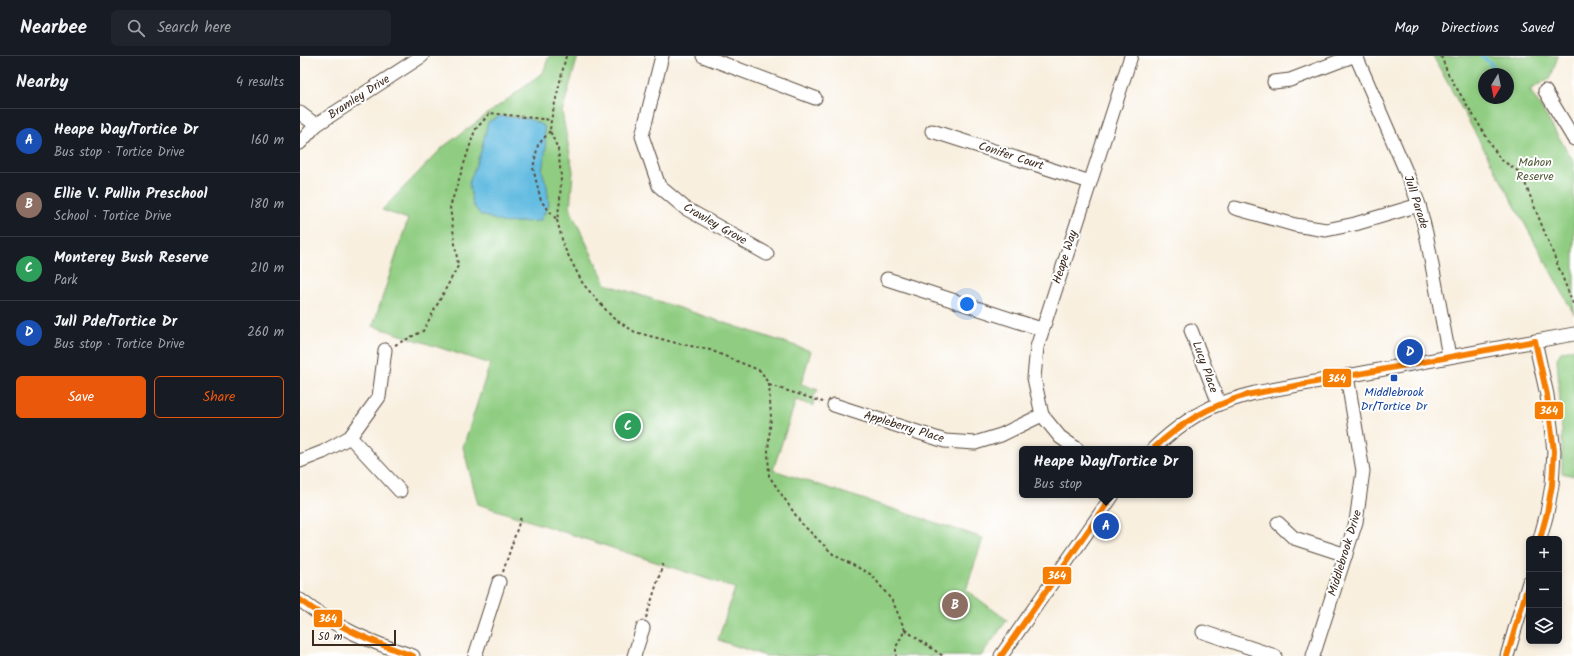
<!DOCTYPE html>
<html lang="en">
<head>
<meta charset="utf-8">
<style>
	:root { --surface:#171b24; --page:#20242c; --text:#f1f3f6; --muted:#9ea1a6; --line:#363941; --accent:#ea580c }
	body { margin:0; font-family:Kalam,sans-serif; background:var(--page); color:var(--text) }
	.controls { position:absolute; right:12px; bottom:12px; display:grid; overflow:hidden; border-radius:6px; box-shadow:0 2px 6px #0003 }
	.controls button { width:36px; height:36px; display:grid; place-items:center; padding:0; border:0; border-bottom:1px solid var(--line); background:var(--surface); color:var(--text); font:20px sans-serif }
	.compass { position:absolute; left:1178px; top:12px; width:36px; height:36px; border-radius:50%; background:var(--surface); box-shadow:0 2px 6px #0003; rotate:190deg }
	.scale { position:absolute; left:12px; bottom:10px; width:84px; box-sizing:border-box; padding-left:4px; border:2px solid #3b2a1e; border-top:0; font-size:11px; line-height:14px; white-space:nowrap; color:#3b2a1e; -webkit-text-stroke:3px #fff; paint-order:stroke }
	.you { position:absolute; left:667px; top:248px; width:14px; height:14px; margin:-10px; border:3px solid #fff; border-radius:50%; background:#1a73e8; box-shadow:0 0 0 6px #1a73e833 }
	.badge { display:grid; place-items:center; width:26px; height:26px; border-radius:50%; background:var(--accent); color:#fff; font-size:13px; font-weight:700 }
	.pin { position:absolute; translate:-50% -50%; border:2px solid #fff; box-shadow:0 1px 4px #0006 }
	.popup { position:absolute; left:719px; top:390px; width:174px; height:52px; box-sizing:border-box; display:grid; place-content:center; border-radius:6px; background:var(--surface); filter:drop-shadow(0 1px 3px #0005); font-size:13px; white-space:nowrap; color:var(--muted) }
	.popup b { font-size:15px; color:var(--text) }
	.popup::after { content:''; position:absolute; left:50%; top:100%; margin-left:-8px; border:8px solid transparent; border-top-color:var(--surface) }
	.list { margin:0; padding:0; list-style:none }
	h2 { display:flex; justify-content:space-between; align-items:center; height:52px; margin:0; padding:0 16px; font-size:17px }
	h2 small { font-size:13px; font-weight:400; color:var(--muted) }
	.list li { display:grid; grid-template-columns:26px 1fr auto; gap:12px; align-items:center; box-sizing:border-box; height:64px; padding:0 16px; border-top:1px solid var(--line) }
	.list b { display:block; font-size:15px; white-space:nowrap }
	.list p { margin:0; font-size:13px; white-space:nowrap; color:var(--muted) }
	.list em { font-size:13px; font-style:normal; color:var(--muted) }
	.actions { display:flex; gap:8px; padding:12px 16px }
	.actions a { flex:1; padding:9px 0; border:1px solid var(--accent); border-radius:6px; text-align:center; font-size:14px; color:var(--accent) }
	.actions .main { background:var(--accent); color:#fff }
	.icon { flex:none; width:22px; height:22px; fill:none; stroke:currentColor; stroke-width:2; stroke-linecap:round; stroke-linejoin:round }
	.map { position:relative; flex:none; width:1274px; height:600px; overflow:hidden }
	header { display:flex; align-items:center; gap:24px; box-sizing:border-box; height:56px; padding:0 20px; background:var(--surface); border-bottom:1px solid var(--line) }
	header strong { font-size:19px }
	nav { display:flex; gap:22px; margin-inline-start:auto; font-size:14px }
	.search { width:280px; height:36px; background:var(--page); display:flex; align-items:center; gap:10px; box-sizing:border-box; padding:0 14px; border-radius:6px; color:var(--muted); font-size:15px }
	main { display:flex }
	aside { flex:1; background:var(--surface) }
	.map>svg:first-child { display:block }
	.green { fill:#90cd82; stroke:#667c50; fill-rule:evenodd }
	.water { fill:#63bce1; stroke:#4f7380 }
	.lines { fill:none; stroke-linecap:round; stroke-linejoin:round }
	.stream { stroke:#63bce1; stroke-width:3.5 }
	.minor-casing { stroke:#57483b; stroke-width:15 }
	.path { stroke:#57483b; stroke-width:2; stroke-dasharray:3 3; stroke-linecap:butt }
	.minor { stroke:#fff; stroke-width:13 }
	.bus-1-casing { stroke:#fff; stroke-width:9 }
	.bus-1 { stroke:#f57e02; stroke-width:6 }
	.transit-dot { fill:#1a4fb4; stroke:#fff; stroke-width:1.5 }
	.labels { text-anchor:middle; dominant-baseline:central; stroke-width:4; stroke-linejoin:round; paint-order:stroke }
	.street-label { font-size:12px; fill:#3b2a1e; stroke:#fff }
	.park-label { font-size:12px; fill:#545b3c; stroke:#fff }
	.transit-label { font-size:12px; fill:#164399; stroke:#fff }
	.line-badge { stroke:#fff; stroke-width:1.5 }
	.badge-label { font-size:11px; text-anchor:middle; font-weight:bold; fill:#fff }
</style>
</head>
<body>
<header>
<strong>Nearbee</strong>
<div class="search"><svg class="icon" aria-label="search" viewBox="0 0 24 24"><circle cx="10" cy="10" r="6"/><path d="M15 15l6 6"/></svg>Search here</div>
<nav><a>Map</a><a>Directions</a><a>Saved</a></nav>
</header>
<main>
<aside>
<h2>Nearby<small>4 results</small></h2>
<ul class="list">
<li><span class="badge" style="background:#1a4fb4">A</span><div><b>Heape Way/Tortice Dr</b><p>Bus stop · Tortice Drive</p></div><em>160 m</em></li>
<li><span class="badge" style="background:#8d6e63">B</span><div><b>Ellie V. Pullin Preschool</b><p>School · Tortice Drive</p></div><em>180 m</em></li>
<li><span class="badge" style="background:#2e9e5b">C</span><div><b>Monterey Bush Reserve</b><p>Park</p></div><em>210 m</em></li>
<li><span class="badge" style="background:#1a4fb4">D</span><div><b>Jull Pde/Tortice Dr</b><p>Bus stop · Tortice Drive</p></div><em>260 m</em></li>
</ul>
<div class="actions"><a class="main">Save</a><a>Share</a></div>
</aside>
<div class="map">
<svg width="1274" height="600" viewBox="0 0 1274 600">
	<rect width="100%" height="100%" fill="#fff"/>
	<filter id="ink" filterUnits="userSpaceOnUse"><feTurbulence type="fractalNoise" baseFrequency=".025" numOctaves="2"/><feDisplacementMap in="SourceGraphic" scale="8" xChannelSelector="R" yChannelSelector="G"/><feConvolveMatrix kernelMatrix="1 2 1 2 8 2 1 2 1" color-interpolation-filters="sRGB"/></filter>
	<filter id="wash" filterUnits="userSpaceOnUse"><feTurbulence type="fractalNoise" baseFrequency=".012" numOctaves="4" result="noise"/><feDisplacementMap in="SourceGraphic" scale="16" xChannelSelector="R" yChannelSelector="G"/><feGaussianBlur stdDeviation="0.9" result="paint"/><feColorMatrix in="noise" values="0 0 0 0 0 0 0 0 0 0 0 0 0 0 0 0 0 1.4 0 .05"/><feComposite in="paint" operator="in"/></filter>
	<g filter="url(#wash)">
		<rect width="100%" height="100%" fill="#f8efdf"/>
		<g class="green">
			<path d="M249,0H278L262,56L273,115L270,153L306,228L511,295L501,328L518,334L514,340L513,350L496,344L473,414L683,482L666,534L707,564L681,600H466L418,584L435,532L178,448L163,391L190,308L73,270L108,163L82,154L143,91L243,17Z"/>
			<path d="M1133,0H1258L1251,21L1230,34L1274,106V258ZM1184,18H1208V42H1184Z"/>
			<path d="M1274,292V420L1262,417V374L1257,302L1261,296Z"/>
		</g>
		<path class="water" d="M200,60L229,63L244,70L246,92L242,115L247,130L249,149L240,165L205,167L181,159L173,149L169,127L181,95L188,66Z"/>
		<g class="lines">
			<path class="stream" d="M1182,0L1191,8L1195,18"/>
		</g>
	</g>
	<g filter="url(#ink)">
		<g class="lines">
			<defs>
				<g id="minor">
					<path d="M362,0L342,80L359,130L385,152L467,198"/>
					<path d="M403,0L515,42"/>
					<path d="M1056,0L1111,127L1119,149L1126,177L1149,300"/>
					<path d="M974,26L990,24L1053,0"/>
					<path d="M1245,35L1274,83"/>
					<path d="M0,57L16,69"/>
					<path d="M632,75L790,126"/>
					<path d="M0,87L16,69L122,0"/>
					<path d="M935,152L995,169L1026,174L1055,168L1119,149"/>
					<path d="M587,223L741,273"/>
					<path d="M891,274L919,348"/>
					<path d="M1235,285L1247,339L1254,395L1252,429L1247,457L1240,483"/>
					<path d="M534,349L645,385L675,387L701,379L742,359"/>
					<path d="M50,381L100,435"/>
					<path d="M777,393L760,381L742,359L734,322L737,291L831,0"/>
					<path d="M853,393C872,375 894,358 919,348C931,344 943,340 955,337L1274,278"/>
					<path d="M0,405L23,396L50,381L79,341L85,294"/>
					<path d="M978,467L994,482L1046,499"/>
					<path d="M0,544C36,572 70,586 113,600"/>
					<path d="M903,576L975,600"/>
					<path d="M175,600L199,526"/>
					<path d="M334,600L343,572"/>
					<path d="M701,600L813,439"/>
					<path d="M1013,600L1056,466L1063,415L1047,320"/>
					<path d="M1207,600L1229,526"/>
				</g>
			</defs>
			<use href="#minor" class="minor-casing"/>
			<g class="path">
				<path d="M266,0L251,64L250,75L258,93L261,120L260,145L257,164L264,191L283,228L313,262L335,276L376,287L410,294L461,315L469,329L471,361L468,395L469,420L501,467L534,499L572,519L593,546L605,574L596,591V600"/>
				<path d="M1141,0L1148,18L1200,103L1221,117L1274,250"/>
				<path d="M250,75L238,89L233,112L241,145L257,164"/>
				<path d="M95,289L123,275L158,210L150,151L175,74L190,57L251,64"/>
				<path d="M469,329L523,346"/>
				<path d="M203,516L221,461"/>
				<path d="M346,562L363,508"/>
				<path d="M605,574L643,600"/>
			</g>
			<use href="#minor" class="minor"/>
			<defs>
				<g id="bus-1">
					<path d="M1235,285L1247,339L1254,395L1252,429L1247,457L1240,483"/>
					<path d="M853,393C882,366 908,351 946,339L1235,285"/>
					<path d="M0,544C35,570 72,586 113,600"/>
					<path d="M701,600L813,439"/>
					<path d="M1207,600L1229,526"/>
				</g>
			</defs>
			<use href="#bus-1" class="bus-1-casing"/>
			<use href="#bus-1" class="bus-1"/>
		</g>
	</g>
	<rect class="transit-dot" x="1090" y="318" width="8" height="8" rx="2"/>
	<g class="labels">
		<g class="street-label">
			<text transform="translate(59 41) rotate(-33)">Bramley Drive</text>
			<text transform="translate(711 100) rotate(18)">Conifer Court</text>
			<text transform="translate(1116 146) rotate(72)">Jull Parade</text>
			<text transform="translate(415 168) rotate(30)">Crawley Grove</text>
			<text transform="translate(765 201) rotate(-72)">Heape Way</text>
			<text transform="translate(905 311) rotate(70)">Lucy Place</text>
			<text transform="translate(604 371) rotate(17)">Appleberry Place</text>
			<text transform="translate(1045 497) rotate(-73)">Middlebrook Drive</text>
		</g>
		<g class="park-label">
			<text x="1235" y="106">Mahon<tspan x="1235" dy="14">Reserve</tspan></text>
		</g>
		<g class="transit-label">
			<text x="1094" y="336">Middlebrook<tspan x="1094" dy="14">Dr/Tortice Dr</tspan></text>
		</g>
	</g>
	<g class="line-badge">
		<rect x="1022" y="312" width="30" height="20" rx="4" fill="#f57e02"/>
		<rect x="1234" y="345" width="30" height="19" rx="4" fill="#f57e02"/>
		<rect x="742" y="510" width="30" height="19" rx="4" fill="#f57e02"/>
		<rect x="13" y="553" width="30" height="19" rx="4" fill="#f57e02"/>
	</g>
	<g class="badge-label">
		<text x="1037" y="326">364</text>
		<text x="1249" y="358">364</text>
		<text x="757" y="523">364</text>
		<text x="28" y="566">364</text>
	</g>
</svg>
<div class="controls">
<button>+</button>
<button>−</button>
<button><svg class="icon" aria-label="layers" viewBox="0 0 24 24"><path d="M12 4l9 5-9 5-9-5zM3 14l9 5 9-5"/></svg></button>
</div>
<svg class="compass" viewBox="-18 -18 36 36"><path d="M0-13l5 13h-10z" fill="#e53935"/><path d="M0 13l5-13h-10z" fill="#9ea1a6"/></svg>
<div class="scale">50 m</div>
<div class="you"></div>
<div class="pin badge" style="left:806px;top:470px;background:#1a4fb4">A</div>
<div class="popup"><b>Heape Way/Tortice Dr</b>Bus stop</div>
<div class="pin badge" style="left:655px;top:549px;background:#8d6e63">B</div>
<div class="pin badge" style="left:328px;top:370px;background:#2e9e5b">C</div>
<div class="pin badge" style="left:1110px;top:296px;background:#1a4fb4">D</div>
</div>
</main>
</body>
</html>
